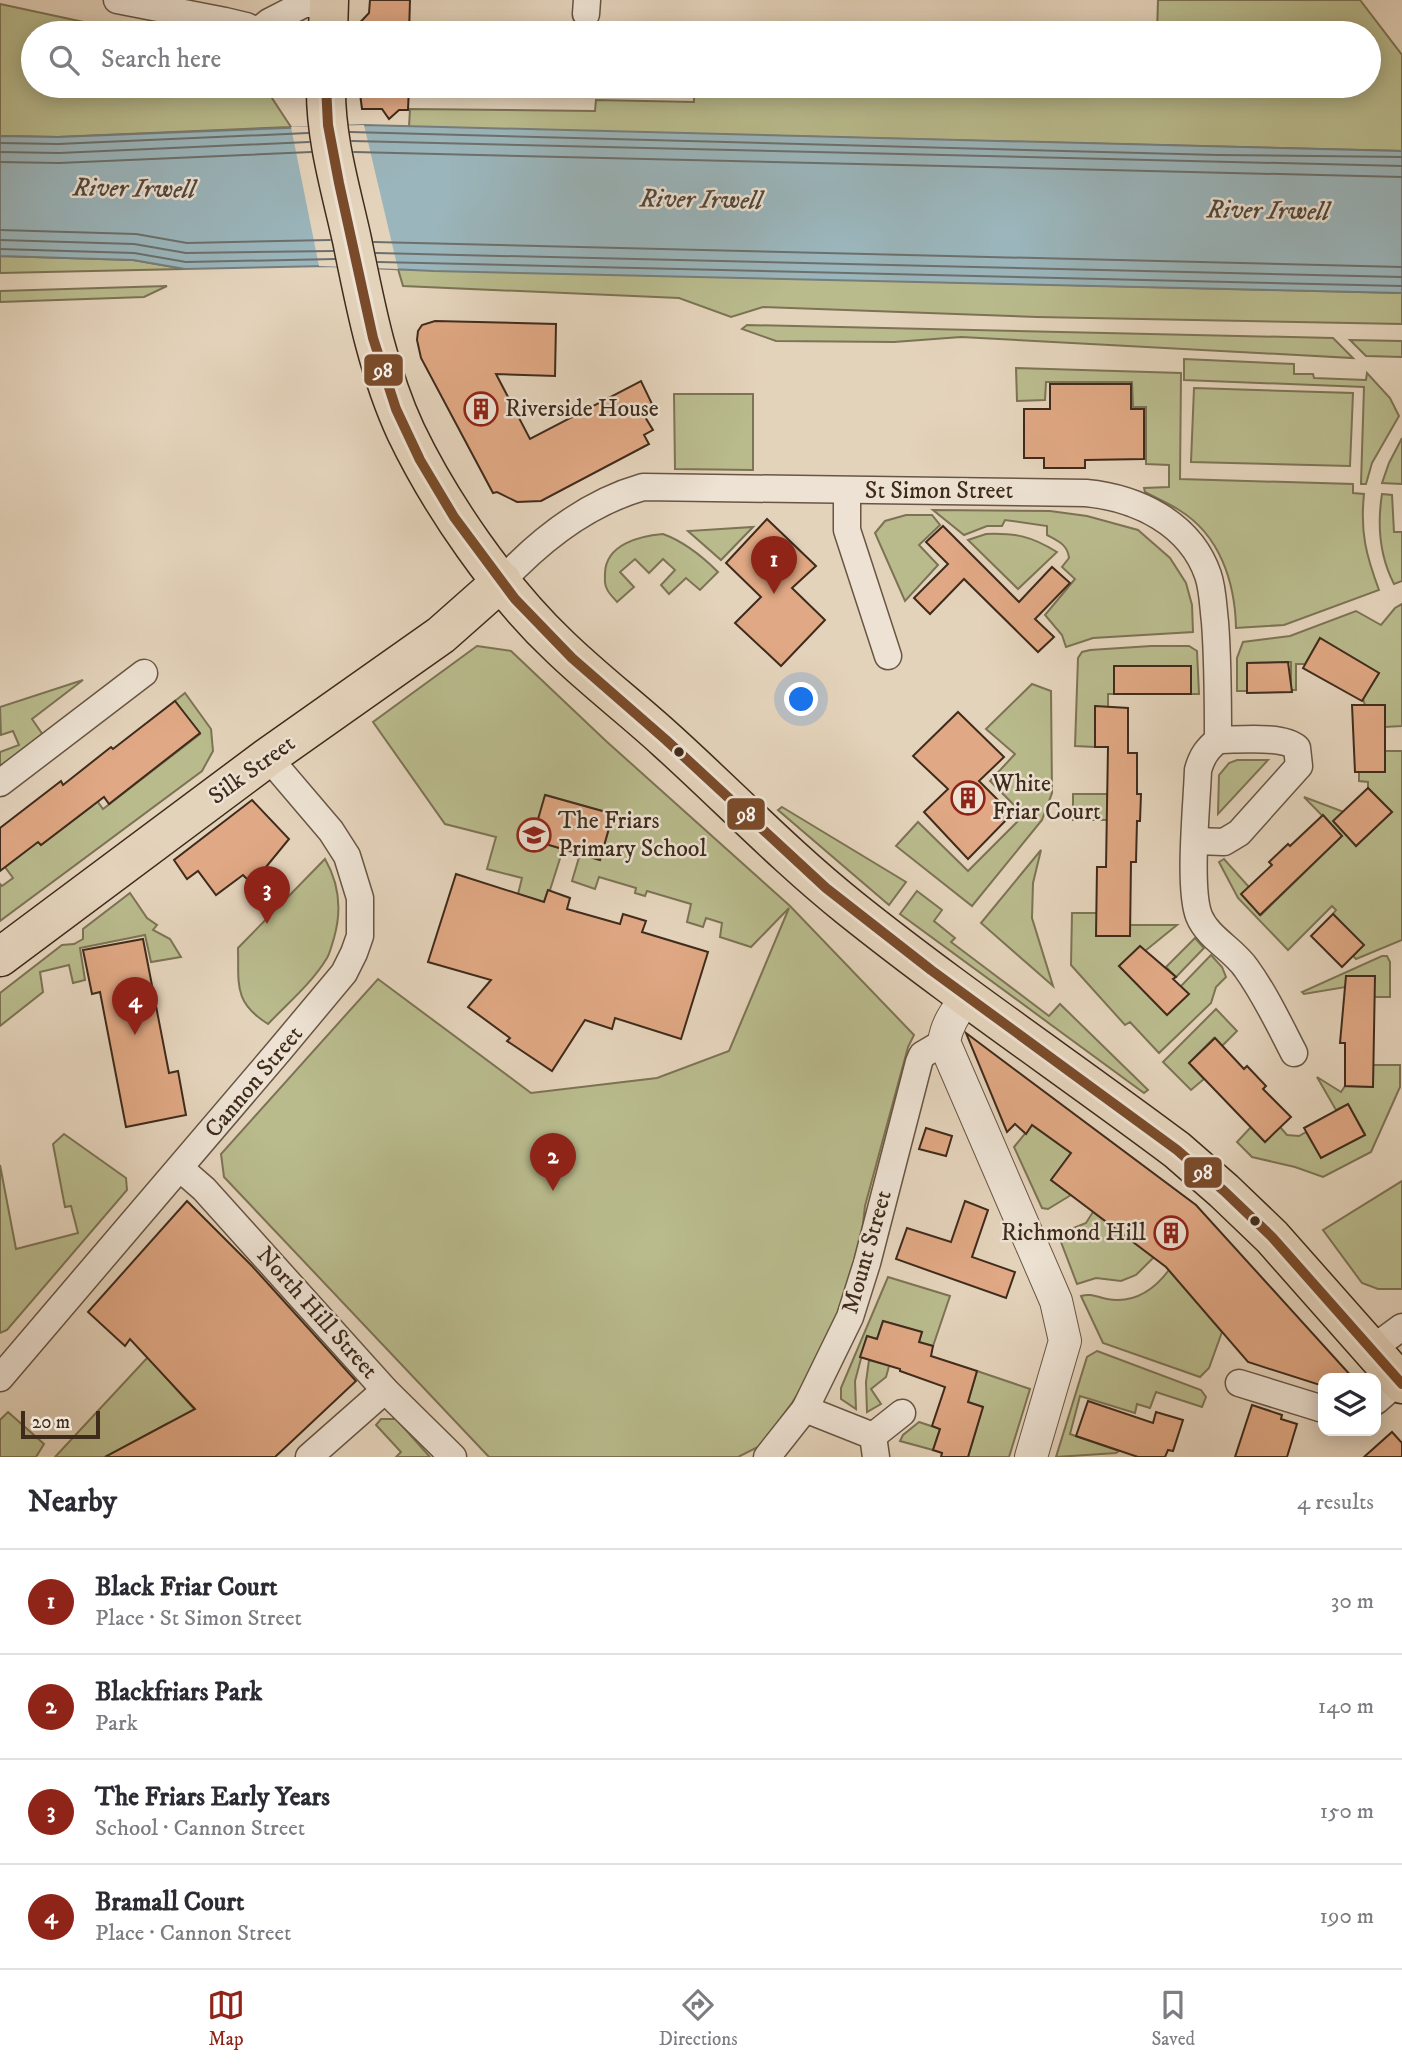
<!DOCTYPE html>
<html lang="en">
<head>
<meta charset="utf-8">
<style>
	:root { --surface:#fff; --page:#f2f2f3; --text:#2b2b33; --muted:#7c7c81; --line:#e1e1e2; --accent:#8f2418 }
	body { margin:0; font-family:"IM FELL DW Pica",serif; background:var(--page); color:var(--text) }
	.controls { position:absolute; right:21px; bottom:21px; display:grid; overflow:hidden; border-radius:14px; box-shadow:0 4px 18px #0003 }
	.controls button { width:63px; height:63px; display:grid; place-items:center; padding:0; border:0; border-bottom:2px solid var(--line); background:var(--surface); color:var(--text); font:35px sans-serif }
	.scale { position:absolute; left:21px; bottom:18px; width:79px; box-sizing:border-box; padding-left:7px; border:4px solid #3f2b1c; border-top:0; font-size:19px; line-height:24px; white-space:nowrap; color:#3f2b1c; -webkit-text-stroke:5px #ede2d3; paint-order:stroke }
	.you { position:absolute; left:802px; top:700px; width:24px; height:24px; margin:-18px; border:5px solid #fff; border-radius:50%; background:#1a73e8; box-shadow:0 0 0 10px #1a73e833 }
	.badge { display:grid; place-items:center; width:46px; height:46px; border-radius:50%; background:var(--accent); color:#fff; font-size:23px; font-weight:700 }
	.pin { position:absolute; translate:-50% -58px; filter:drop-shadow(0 2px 4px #0008) }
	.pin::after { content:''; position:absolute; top:37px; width:24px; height:21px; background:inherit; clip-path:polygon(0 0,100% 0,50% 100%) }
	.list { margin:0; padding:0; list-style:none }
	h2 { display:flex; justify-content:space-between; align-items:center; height:91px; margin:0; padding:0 28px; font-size:30px }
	h2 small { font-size:23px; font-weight:400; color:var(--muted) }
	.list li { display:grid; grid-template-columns:46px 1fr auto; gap:21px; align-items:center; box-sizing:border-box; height:105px; padding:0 28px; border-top:2px solid var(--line) }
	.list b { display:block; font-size:26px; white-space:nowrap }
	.list p { margin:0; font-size:23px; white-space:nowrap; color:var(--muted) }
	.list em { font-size:23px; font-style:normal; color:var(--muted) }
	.icon { flex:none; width:38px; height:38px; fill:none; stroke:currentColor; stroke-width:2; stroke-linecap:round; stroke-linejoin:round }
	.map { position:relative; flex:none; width:1402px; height:1457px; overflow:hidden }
	.search { position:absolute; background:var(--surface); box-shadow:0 4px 18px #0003; left:21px; right:21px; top:21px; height:77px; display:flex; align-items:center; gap:18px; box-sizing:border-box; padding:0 24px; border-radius:38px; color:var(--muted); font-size:26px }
	.sheet { height:511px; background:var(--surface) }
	nav { display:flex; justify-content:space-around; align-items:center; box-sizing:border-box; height:98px; border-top:2px solid var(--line); background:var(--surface); font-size:19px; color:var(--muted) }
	nav a { display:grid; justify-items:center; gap:4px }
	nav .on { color:var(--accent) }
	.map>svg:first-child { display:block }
	.green { fill:#b9bb8d; stroke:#7c7354; stroke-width:2 }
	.water { fill:#9ab5bb; stroke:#767e7b; stroke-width:2 }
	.pier { fill:#e4d3bb }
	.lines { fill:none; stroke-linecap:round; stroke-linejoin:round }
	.shore { stroke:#6c706c; stroke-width:2 }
	.building { fill:#e0a884; stroke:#3f2b1c; stroke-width:2 }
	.minor-casing { stroke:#685544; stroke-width:29 }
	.tertiary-casing { stroke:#685544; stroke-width:34 }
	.primary-casing { stroke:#3f2b1c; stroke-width:41 }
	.minor { stroke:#ede2d3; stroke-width:26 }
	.tertiary { stroke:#ede2d3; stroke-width:32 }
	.primary { stroke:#e4d3bb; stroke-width:38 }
	.bus-1-casing { stroke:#ede2d3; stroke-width:16 }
	.bus-1 { stroke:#7a4b2a; stroke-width:10 }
	.bus-dot { fill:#3f2b1c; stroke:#ede2d3; stroke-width:2.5 }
	.labels { text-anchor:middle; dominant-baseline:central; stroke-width:5; stroke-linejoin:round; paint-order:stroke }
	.poi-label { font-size:24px; fill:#3f2b1c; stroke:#ede2d3; text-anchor:start }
	.street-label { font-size:24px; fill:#3f2b1c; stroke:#ede2d3 }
	.water-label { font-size:26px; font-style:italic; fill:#51473c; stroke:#ede2d3 }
	.line-badge { stroke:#ede2d3; stroke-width:2.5 }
	.badge-label { font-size:19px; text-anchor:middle; font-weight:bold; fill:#fff }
</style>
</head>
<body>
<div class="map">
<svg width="1402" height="1457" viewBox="0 0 1402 1457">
	<rect width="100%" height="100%" fill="#e4d3bb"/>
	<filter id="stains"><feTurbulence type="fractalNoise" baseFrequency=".00286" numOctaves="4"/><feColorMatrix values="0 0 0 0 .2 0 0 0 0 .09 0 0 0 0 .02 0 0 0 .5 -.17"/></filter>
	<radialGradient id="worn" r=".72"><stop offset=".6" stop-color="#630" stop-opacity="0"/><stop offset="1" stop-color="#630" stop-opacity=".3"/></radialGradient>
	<g class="green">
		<path d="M1158,0H1360L1402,55V151L409,127L410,109L595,111L596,100L694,102V86H1369V33H1157Z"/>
		<path d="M0,4L135,33H33V86H264L291,127L58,137L0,136Z"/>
		<path d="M0,256L133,260L185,269L0,273Z"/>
		<path d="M398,269L1402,293V324L1037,317L763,307L731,317L679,298L403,286Z"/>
		<path d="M167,286L144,297L0,302V291Z"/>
		<path d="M747,325L1333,338L1353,358L961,337L894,342L776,341L742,329Z"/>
		<path d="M1350,340L1402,341V357L1366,356Z"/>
		<path d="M1184,359L1294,364V374H1313L1314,378L1366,380L1367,373L1390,398L1399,416L1372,463L1366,484H1361L1364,387L1184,380Z"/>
		<path d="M1016,368L1181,373L1180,479L1353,484V493L1364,494C1360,532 1366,555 1379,590L1284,625L1236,628C1235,582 1220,535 1179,510C1168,503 1156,498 1145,492L1144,488L1169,487V465L1146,464V407H1133L1132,382H1046L1045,400L1017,401Z"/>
		<path d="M1194,388L1353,393L1350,466L1191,462Z"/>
		<path d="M753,394V470L675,469L674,394Z"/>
		<path d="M1402,438V484L1382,483L1389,463Z"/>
		<path d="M1382,494L1392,495L1394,532H1402V581L1394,584C1379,555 1377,526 1382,494Z"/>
		<path d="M933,510L1050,511L1087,516L1138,530L1170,558L1186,583L1192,605L1193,632L1093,638L1066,647L1062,635L1045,615L1075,579L1062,567L1069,558C1068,545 1058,541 1047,535V526L1005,520L1002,526H987L964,535Z"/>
		<path d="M906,515H932L940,525L919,545L938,565L905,601L875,533L885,521Z"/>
		<path d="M753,527L721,560L688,531Z"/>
		<path d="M663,534C685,542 702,556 718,572L700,590L686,578L669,594L661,585L675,570L663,559L649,573L635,559L620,572L634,587L617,602C614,598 609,594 607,589C604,585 605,578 605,573C606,544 640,536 663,534Z"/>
		<path d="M986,534C1016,533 1031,536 1057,552L1018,589L968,540Z"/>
		<path d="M1402,604V726L1385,727V705H1365L1363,699L1379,673L1320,638L1305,664H1296V690H1291V662L1248,663L1247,691H1237V658L1243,642L1290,636L1356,611L1381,625L1395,608Z"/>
		<path d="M477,646L511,651L606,741L790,906L914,1035L908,1047L865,1206L861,1241L852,1280L812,1371L792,1403L760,1446L738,1457H489L224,1177L221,1154L378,979L531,1093L657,1078L729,1051L789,908L751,947L720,937L722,923L706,918L703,927L687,922L691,904L647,891L645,896L635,893L636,888L599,877L595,889L572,881L580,854L600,860L613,814L546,795L532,840L563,849L550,890H548L544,902L518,894L522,878L487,869L496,837L445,824L373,722Z"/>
		<path d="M1151,646H1189L1197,651L1199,694H1191V666H1114V694H1108V707H1095V747L1075,746L1078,658L1082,652L1090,650Z"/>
		<path d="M83,680L32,719L43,735L0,768V752L19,745L13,731L1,735L0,707Z"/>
		<path d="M1032,684L1051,691L1052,793L1042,820L972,906L896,846L918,822L968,871L1024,815L990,781L1015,754L986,729Z"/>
		<path d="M185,693L211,729L213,751L202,771L0,921V884L2,886L13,878L5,867L28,829L41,845L92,806L87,787L103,809L200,734L175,701Z"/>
		<path d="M1385,751H1402V940L1356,959L1353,956L1363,945L1333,914L1336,910L1332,906L1288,950L1238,898L1219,862L1224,859L1249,887L1261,915L1342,836L1304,797L1344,812L1356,846L1392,812L1368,788V782L1359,781V772H1384Z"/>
		<path d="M1237,760H1268L1218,814L1219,775L1229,763Z"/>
		<rect x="1073" y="794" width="34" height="26"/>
		<path d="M782,807L906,882L889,905L778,810Z"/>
		<path d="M1041,850L1033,883L1032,918L1053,986L981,923Z"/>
		<path d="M325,859C340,885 342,910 334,938C332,944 330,953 327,958C312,983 288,1003 268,1024C233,1002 239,984 238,948Z"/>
		<path d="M917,891L942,910L934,921L955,938L951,942L1049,1016L1060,1004L1148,1090L1144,1093L900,914Z"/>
		<path d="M130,893L147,918L157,925L153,930L170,939L181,957L151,962L145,935L80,948L85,980L73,983L69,965L40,972L43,992L0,1026V993L62,945L74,944L83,939V929Z"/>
		<path d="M1072,913H1097V936H1126V925H1177L1145,951L1140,946L1119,966L1167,1014L1181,986L1211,955L1222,967L1226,977L1216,987L1211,1003L1159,1053L1130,1022L1125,1025L1071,965Z"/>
		<path d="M1195,938L1204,948L1176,977L1166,967Z"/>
		<path d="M1382,956H1387L1390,962V997H1374V976H1346V987L1304,994L1302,992Z"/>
		<path d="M1216,1009L1237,1031L1222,1046L1214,1038L1189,1063L1204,1079L1191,1090L1163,1062Z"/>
		<path d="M1373,1065H1400V1087L1371,1152L1323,1177L1295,1167L1252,1157L1237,1142L1251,1127L1265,1142L1280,1127L1287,1135L1299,1136L1306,1132L1321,1158L1365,1134L1348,1104L1336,1110L1317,1077L1341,1092L1345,1086L1373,1087Z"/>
		<path d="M1032,1125L1071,1153L1051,1180L1071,1195L1048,1209L1042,1208L1014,1147Z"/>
		<path d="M64,1134L126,1178L127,1190L7,1330L0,1333V1165L16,1249L78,1233L71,1206L65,1207L53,1144Z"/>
		<path d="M1402,1181V1289H1378L1362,1283L1323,1230Z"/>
		<path d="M1093,1212L1154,1257L1136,1275L1121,1281L1096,1278L1077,1284L1061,1242L1066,1231L1086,1223Z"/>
		<path d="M1169,1270L1222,1332L1209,1368L1200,1377L1103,1343L1081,1296C1091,1293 1097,1297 1107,1299C1134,1304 1154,1290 1169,1270Z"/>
		<path d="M888,1277L950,1296L933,1346L919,1342L922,1332L883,1321L877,1339L867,1336L855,1381L856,1409L841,1399V1388Z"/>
		<path d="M1097,1351L1201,1390L1206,1397L1202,1407L1156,1392L1150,1408L1137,1404L1135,1413L1080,1396L1070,1434L1119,1451L1116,1453L1056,1457L1087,1357Z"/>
		<path d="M148,1357L234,1454H186L168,1423L106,1457H55Z"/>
		<path d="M882,1357L891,1359L886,1377L871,1389L881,1404L867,1412L866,1382L869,1360L880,1363Z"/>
		<path d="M977,1371L1030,1389L1009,1457H968L983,1407L968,1402Z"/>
		<path d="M8,1412L44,1444L36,1457H0V1420Z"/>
		<path d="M381,1419H396L430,1457H396L401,1452L376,1425Z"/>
		<path d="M919,1422L940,1429L933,1450L900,1441L903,1435Z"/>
	</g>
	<path class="water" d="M364,125L1402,151V293L433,271L328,266L185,269L133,260L0,256V136L58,137Z"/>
	<path class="pier" d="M364,125L398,269L319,266L291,127Z"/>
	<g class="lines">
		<g class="shore">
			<path d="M350,132L1218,155L1402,157"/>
			<path d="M352,141L1402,166"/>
			<path d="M0,143L58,144L308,133"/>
			<path d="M0,152L59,153L309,142"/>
			<path d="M354,152L1402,177"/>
			<path d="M0,162L59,163L311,152"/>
			<path d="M0,230L136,234L187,243L330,240"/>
			<path d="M0,240L134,244L186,253L333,251"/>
			<path d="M374,242L1402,267"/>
			<path d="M0,249L134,253L186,262L335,259"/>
			<path d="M376,253L1402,277"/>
			<path d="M378,262L1402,286"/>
		</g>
	</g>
	<g class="building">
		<path d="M370,0H410L409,33H350L369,13Z"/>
		<path d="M359,86H409L408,110H399L389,119L382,109H362Z"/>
		<path d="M435,321L556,324L555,376L496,374L530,439L641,381L653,406L642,412L653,430L644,435L649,444L541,501L517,502L497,492L493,493L421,358L417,340L418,331L422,325Z"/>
		<path d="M1050,384H1131V409H1144V459L1085,460V468H1044V458H1024V409H1050Z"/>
		<path d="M767,519L816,566L792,588L825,620L781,666L735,623L761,597L726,563Z"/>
		<path d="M943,526L1019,602L1052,567L1070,583L1035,619L1054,637L1038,652L964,579L930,614L914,598L948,564L926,542Z"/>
		<path d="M1320,638L1379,673L1362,701L1303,668Z"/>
		<path d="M1288,662L1292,692L1247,693V663Z"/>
		<rect x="1114" y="666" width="77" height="28"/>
		<path d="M175,701L200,733L109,804L104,797L41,845L38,842L0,871V828L61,781L63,785L111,747L113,749Z"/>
		<path d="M1352,705H1385V772H1355Z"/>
		<path d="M1095,706L1128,708V753H1137V794H1141L1140,821H1137L1136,862H1131L1130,936H1096L1097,867H1106L1108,747H1095Z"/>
		<path d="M958,712L1004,757L979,781L1012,814L968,859L924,812L948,789L913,756Z"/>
		<path d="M1368,788L1392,812L1356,846L1333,821Z"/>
		<path d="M545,795L613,814L600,860L532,840Z"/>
		<path d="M252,800L289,839L252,884L243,875L216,895L198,871L187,879L174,860Z"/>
		<path d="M1323,815L1342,836L1260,915L1241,894L1272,865L1269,862L1288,844L1290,846Z"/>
		<path d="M456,874L544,902L548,890L570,898L567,909L620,924L623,914L646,921L642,932L708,952L681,1039L615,1018L612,1029L585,1020L552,1071L507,1041L510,1038L468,1007L491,980L428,962Z"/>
		<path d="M1333,914L1364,945L1342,967L1311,936Z"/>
		<path d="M143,939L169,1073L178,1071L186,1115L126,1127L100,992L92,994L83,950Z"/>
		<path d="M1140,946L1176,977L1173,979L1189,994L1167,1015L1119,966Z"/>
		<path d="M1346,976H1375L1373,1087L1345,1086V1043H1340Z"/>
		<path d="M966,1033L1196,1205L1353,1378H1323V1386L1248,1362L1166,1267L1051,1180L1071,1153L1032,1125L1026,1134L1015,1124L1007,1132Z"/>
		<path d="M1215,1038L1244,1069L1247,1066L1266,1086L1263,1089L1291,1117L1265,1142L1189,1063Z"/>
		<path d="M1348,1104L1365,1135L1321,1158L1304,1128Z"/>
		<path d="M926,1128L952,1136L946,1156L919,1149Z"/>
		<path d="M187,1201L252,1266L356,1381L275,1457H105L195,1409L130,1339L125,1346L88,1312Z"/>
		<path d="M965,1201L988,1210L972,1257L1015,1272L1006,1298L896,1259L907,1228L951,1242Z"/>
		<path d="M883,1321L922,1332L919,1342L933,1346L931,1356L977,1371L968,1402L983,1407L968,1457H941L942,1453L933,1450L940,1429L932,1426L945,1387L900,1371V1369L860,1357L867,1336L877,1339Z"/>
		<path d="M1088,1401L1153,1423L1156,1412L1183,1420L1173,1451L1168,1450L1165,1457H1138L1076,1436Z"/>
		<path d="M1252,1405L1282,1415L1281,1419L1297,1424L1287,1457H1235Z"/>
		<path d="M1392,1432L1402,1443V1457H1364Z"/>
	</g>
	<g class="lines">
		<defs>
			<g id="minor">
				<path d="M117,0L225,21L246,26L262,33"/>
				<path d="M586,14L587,0"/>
				<path d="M258,31L269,22L304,4H329"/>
				<path d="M847,491V530L888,656"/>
				<path d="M502,581C541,539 587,503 643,487L1086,493C1137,498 1190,523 1208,575C1213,590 1213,606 1215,622C1218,661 1218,701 1218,740C1207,749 1202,756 1198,770C1197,803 1188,888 1199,916C1208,938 1233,949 1246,968C1265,994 1279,1024 1294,1053"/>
				<path d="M0,783L144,673"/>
				<path d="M1196,841L1224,842L1239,833L1299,766L1297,748C1283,735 1238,740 1218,740"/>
				<path d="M181,1169L204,1189L385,1390L453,1457"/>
				<path d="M1372,1349L1402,1327"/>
				<path d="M0,1378L278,1052L344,973L354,953L360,936V898L347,856L331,831L268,757"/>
				<path d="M1239,1383L1323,1409"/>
				<path d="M1376,1401L1399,1381"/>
				<path d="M805,1409L873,1436L876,1457"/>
				<path d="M873,1436L902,1413"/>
				<path d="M309,1457L385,1390"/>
				<path d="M767,1457L805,1409L850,1317L867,1263L919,1062L922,1055L944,1042"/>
			</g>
			<path id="tertiary" d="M967,997C956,1012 947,1023 944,1042L1056,1301L1065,1341L1031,1457"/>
			<g id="primary">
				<path d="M328,33L329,0"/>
				<path d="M326,86C325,138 341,190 352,240C365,304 378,372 406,432C441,505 500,590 559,646C593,679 631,708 666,740C728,796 785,856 850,908C956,993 1069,1069 1177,1150L1224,1191L1272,1237L1402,1384"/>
				<path d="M0,957L268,757L441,635L502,581"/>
			</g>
		</defs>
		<use href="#minor" class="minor-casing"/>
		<use href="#tertiary" class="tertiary-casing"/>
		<use href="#primary" class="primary-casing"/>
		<use href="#minor" class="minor"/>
		<use href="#tertiary" class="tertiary"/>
		<use href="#primary" class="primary"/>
		<defs>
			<path id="bus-1" d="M326,86L328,125L339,183L373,338L396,409L420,460L454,517L515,599L572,658L666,740L826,888L931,970L1177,1150L1224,1191L1272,1237L1402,1384"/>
		</defs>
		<use href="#bus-1" class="bus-1-casing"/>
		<use href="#bus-1" class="bus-1"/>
	</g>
	<defs>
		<symbol id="building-ring" viewBox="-11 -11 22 22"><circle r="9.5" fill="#ede2d3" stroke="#8f2418" stroke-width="1.5"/><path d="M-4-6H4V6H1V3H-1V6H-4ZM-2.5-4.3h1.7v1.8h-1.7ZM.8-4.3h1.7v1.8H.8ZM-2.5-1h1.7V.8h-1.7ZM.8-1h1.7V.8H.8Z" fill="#8f2418"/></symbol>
		<symbol id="school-ring" viewBox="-11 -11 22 22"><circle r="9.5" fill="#ede2d3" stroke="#8f2418" stroke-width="1.5"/><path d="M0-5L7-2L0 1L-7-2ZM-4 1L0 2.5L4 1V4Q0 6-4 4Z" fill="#8f2418"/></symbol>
	</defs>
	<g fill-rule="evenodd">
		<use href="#building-ring" x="462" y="390" width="38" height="38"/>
		<use href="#building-ring" x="949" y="779" width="38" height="38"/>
		<use href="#school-ring" x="515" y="816" width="38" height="38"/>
		<use href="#building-ring" x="1152" y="1214" width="38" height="38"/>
	</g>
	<g class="bus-dot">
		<circle cx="679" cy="752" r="6"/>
		<circle cx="1255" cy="1221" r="6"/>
	</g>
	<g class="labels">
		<g class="poi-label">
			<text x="505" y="409">Riverside House</text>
			<text x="992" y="784">White<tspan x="992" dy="28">Friar Court</tspan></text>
			<text x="558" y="821">The Friars<tspan x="558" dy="28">Primary School</tspan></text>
			<text x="1146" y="1233" text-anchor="end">Richmond Hill</text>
		</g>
		<g class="street-label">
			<text x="939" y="491">St Simon Street</text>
			<text transform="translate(252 770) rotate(-36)">Silk Street</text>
			<text transform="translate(254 1082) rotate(-50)">Cannon Street</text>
			<text transform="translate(867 1252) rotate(-74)">Mount Street</text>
			<text transform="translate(317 1313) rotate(48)">North Hill Street</text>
		</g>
		<g class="water-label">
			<text transform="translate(134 189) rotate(1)">River Irwell</text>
			<text transform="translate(701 200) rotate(1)">River Irwell</text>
			<text transform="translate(1268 211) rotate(1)">River Irwell</text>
		</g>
	</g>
	<g class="line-badge">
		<rect x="363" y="353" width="41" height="34" rx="7" fill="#7a4b2a"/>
		<rect x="726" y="797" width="40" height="34" rx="7" fill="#7a4b2a"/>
		<rect x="1183" y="1156" width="40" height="33" rx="7" fill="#7a4b2a"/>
	</g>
	<g class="badge-label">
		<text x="383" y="377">98</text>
		<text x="746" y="821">98</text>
		<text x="1203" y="1179">98</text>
	</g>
	<rect width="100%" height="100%" filter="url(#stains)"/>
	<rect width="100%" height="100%" fill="url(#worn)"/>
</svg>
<div class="controls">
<button><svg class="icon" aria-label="layers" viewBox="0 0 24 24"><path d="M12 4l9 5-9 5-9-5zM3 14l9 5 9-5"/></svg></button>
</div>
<div class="scale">20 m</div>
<div class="you"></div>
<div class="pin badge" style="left:774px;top:594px">1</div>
<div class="pin badge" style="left:553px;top:1191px">2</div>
<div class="pin badge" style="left:267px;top:924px">3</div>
<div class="pin badge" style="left:135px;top:1035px">4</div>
<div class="search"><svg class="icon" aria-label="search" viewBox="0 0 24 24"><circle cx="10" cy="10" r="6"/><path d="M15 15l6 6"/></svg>Search here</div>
</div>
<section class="sheet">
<h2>Nearby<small>4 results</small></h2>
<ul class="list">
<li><span class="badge">1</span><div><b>Black Friar Court</b><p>Place · St Simon Street</p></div><em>30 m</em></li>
<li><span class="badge">2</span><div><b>Blackfriars Park</b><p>Park</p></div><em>140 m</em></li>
<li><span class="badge">3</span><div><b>The Friars Early Years</b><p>School · Cannon Street</p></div><em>150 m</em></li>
<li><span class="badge">4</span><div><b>Bramall Court</b><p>Place · Cannon Street</p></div><em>190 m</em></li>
</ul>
</section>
<nav>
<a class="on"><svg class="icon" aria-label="map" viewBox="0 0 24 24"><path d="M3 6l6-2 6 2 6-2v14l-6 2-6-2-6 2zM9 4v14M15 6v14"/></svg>Map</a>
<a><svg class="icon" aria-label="directions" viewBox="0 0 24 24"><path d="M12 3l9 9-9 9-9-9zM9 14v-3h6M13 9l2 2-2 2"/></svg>Directions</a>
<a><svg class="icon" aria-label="saved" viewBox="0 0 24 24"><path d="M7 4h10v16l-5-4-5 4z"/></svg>Saved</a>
</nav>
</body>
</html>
